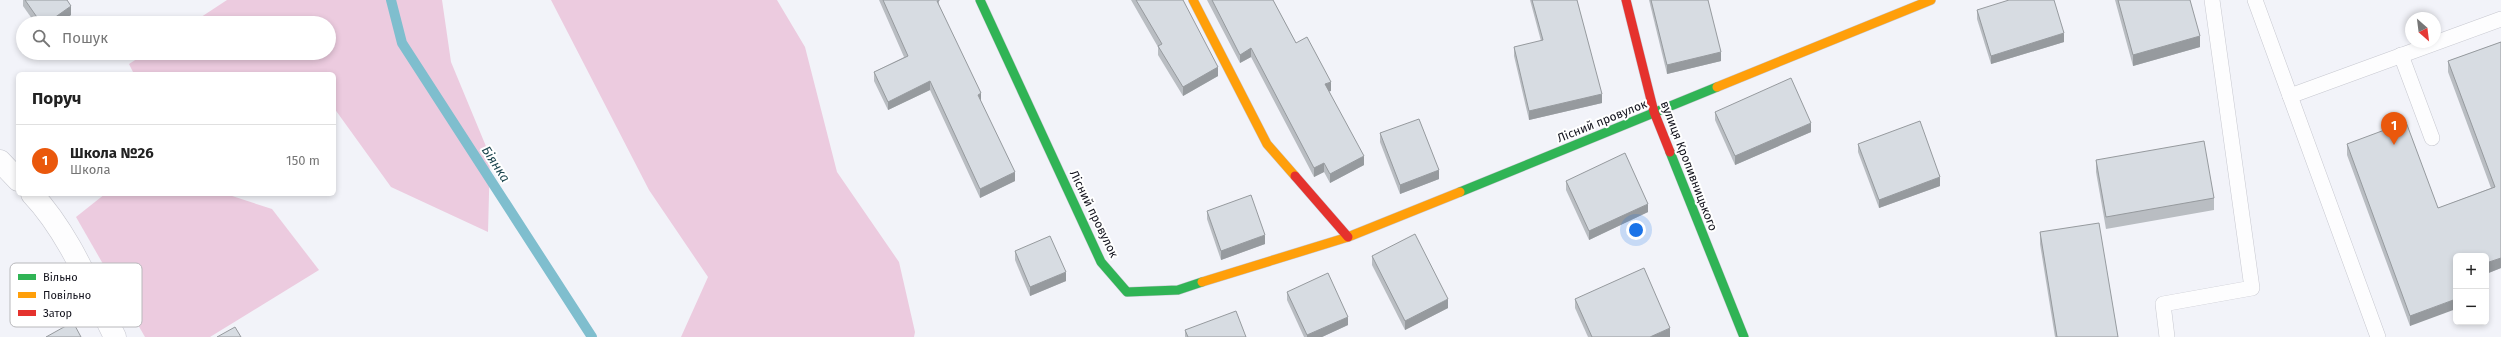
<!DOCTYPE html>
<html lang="uk">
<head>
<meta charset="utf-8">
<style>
	:root { --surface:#fff; --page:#f6f6f6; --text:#222; --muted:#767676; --line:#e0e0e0; --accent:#ea580c }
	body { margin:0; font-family:"Fira Sans",sans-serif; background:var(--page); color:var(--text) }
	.controls { position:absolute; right:12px; bottom:12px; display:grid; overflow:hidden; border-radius:6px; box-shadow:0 2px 6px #0003 }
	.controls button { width:36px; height:36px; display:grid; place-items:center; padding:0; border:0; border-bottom:1px solid var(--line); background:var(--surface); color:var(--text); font:20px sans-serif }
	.compass { position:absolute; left:2405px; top:12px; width:36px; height:36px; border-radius:50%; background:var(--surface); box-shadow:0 2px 6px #0003; rotate:152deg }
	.you { position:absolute; left:1636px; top:230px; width:14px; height:14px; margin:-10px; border:3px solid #fff; border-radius:50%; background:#1a73e8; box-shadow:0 0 0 6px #1a73e833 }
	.badge { display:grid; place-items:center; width:26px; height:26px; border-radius:50%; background:var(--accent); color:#fff; font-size:13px; font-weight:700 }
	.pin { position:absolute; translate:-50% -33px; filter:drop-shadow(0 1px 2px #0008) }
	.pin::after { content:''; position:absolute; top:21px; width:14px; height:12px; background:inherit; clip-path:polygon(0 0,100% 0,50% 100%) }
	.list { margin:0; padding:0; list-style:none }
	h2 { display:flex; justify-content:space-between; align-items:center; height:52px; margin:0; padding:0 16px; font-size:17px }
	h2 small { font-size:13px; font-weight:400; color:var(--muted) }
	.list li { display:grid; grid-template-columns:26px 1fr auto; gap:12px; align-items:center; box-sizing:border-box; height:72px; padding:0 16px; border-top:1px solid var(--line) }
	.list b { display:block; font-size:15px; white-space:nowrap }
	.list p { margin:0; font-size:13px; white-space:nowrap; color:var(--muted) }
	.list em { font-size:13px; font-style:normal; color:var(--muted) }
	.icon { flex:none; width:22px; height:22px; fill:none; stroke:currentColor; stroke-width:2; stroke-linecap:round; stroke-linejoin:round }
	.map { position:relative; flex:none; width:2501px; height:337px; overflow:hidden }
	.search { position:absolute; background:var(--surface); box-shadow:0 2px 6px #0003; left:16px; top:16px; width:320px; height:44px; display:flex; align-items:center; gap:10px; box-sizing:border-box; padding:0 14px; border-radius:22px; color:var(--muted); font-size:15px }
	.panel { position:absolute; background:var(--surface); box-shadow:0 2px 6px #0003; left:16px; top:72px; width:320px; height:124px; border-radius:6px }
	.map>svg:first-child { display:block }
	.green { fill:#eccbdf }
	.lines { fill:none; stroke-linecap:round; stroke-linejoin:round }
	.stream { stroke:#7fbece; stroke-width:10 }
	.lane-casing { stroke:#c7c8d0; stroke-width:16 }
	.street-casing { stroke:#c7c8d0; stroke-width:23 }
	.fast-casing { stroke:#c7c8d0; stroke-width:10 }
	.slow-casing { stroke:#c7c8d0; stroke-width:10 }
	.jam-casing { stroke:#c7c8d0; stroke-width:10 }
	.lane { stroke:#fdfdfe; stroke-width:15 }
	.street { stroke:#fdfdfe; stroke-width:22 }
	.fast { stroke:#30b455; stroke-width:9 }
	.slow { stroke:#ff9f0a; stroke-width:9 }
	.jam { stroke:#e5322d; stroke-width:9 }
	.wall { fill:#b9bdc2 }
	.shaded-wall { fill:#969a9e }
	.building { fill:#d7dce2; stroke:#969a9e }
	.labels { text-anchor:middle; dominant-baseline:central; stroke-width:4; stroke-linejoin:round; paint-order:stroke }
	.street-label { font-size:12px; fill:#12121c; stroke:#fff }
	.water-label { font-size:13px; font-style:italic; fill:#1e4750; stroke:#fff }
	.key { fill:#fff; stroke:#b8b8bb; stroke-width:1 }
	.key-label { font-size:11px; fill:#12121c }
</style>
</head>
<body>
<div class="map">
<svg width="2501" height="337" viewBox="0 0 2501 337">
	<rect width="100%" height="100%" fill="#f2f3f9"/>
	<g class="green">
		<path d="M227,0H442L451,62L490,156L488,232L391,187L334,108V74H134L129,64L146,53H329V23H192Z"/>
		<path d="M551,0H777L805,47L837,172L899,262L915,332L914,337H681L708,277L649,190Z"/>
		<path d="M105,194H226L272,209L319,270L210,337H145L76,217Z"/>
	</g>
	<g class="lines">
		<path class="stream" d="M391,0L402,43L592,337"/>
		<defs>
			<g id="lane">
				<path d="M2255,0L2378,337"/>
				<path d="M2401,55L2432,138"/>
				<path d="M2290,96L2501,19"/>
				<path d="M2167,337L2163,304L2252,288L2212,0"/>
			</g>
			<g id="street">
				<path d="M0,161L18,180"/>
				<path d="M32,194C69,233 91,289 115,337"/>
			</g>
			<g id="fast">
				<path d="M980,0L1101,262L1127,292L1178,290L1202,282"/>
				<path d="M1670,152L1744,337"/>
				<path d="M1460,192L1717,87"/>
			</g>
			<g id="slow">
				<path d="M1193,0L1267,144L1295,176"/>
				<path d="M1717,87L1931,0"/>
				<path d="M1202,282L1348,237L1460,192"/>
			</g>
			<g id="jam">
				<path d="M1626,0L1654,112L1670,152"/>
				<path d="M1295,176L1348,237"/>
			</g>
		</defs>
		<use href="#lane" class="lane-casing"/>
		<use href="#street" class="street-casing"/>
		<use href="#fast" class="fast-casing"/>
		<use href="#slow" class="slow-casing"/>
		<use href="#jam" class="jam-casing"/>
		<use href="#lane" class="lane"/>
		<use href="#street" class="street"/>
		<use href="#fast" class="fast"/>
		<use href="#slow" class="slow"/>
		<use href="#jam" class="jam"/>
	</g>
	<g class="wall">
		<path d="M23,0H67L71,15L59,23H35L23,6Z"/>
		<path d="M879,0H939V5L981,102L1015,181L980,198L930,90L888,110L874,81V72L904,57Z"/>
		<path d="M1131,0H1183L1218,76L1183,96L1158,55V47Z"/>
		<path d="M1207,0H1273L1296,43L1331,91H1329L1364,165L1330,183L1324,172L1314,177L1251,57L1240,63Z"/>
		<path d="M1530,0H1577L1602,103L1529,120L1514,56V47L1541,41Z"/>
		<path d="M1649,0H1708L1721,61L1667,74Z"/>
		<path d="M2115,0H2190L2200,47L2133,66Z"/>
		<path d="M1977,10L2064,42L1991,64L1977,19Z"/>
		<path d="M2501,42V268L2486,274V256L2410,326L2347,155V144L2438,208L2491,188L2448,72V61Z"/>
		<path d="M1715,112L1811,132L1735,165L1715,120Z"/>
		<path d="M1380,133L1439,179L1400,194L1380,142Z"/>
		<path d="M1858,144L1940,186L1879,208L1858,152Z"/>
		<path d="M2096,160L2214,198V210L2106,229L2096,172Z"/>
		<path d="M1566,181L1648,212L1589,240L1566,190Z"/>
		<path d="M1207,211L1265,244L1221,260L1207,219Z"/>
		<path d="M2040,232L2118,337H2055L2040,244Z"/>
		<path d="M1015,251L1066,281L1030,296L1015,260Z"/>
		<path d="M1372,256L1448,308L1405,330L1372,265Z"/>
		<path d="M1287,292L1348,325L1322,337H1304L1287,300Z"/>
		<path d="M1575,299L1670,337H1588L1575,308Z"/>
		<path d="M1185,330L1246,337H1185Z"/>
	</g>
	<g class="shaded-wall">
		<path d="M71,6V15L59,23H47Z"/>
		<path d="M2064,33V42L1991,64V56Z"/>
		<path d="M2200,36V47L2133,66V55Z"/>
		<path d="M1251,48V57L1240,63V55Z"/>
		<path d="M1721,52V61L1667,74V65Z"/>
		<path d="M1218,67V76L1183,96V87Z"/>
		<path d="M930,81V90L888,110V102Z"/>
		<path d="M1331,82V91L1325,93V84Z"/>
		<path d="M981,93V102L978,104V95Z"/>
		<path d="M1602,94V103L1529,120V111Z"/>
		<path d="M1811,123V132L1735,165V156Z"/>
		<path d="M1364,156V165L1330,183V174Z"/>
		<path d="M1324,163V172L1314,177V168Z"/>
		<path d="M1439,170V179L1400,194V185Z"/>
		<path d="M1015,172V181L980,198V189Z"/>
		<path d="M1940,177V186L1879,208V200Z"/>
		<path d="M1648,204V212L1589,240V231Z"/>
		<path d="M1265,235V244L1221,260V251Z"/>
		<path d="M2501,258V268L2486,274V263Z"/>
		<path d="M1066,272V281L1030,296V287Z"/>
		<path d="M1448,299V308L1405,330V321Z"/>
		<path d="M2456,299V309L2410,326V316Z"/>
		<path d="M1348,317V325L1322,337H1307V335Z"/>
		<path d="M1670,328V337H1650Z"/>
	</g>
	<g class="building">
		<path d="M25,0H67L71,6L47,23H41Z"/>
		<path d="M883,0H939V1H937L981,93L978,95L1015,172L980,189L930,81L888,102L874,72L908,56Z"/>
		<path d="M1136,0H1183L1218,67L1183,87L1158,46L1162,44Z"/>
		<path d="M1212,0H1273L1296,43L1307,37L1331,82L1325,84L1364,156L1330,174L1324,163L1314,168L1251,48L1240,55Z"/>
		<path d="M1532,0H1577L1602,94L1529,111L1514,47L1543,40Z"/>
		<path d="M1651,0H1708L1721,52L1667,65Z"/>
		<path d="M2009,0H2054L2064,33L1991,56L1977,10Z"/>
		<path d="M2118,0H2190L2200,36L2133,55Z"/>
		<path d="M2501,42V258L2486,263V256H2456V299L2410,316L2347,144L2406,122L2438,208L2495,187L2448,61Z"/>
		<path d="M1791,78L1811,123L1735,156L1715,112Z"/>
		<path d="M1419,119L1439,170L1400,185L1380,133Z"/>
		<path d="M1920,121L1940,177L1879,200L1858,144Z"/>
		<path d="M2204,141L2214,198L2106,217L2096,160Z"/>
		<path d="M1625,153L1648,204L1589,231L1566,181Z"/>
		<path d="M1251,195L1265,235L1221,251L1207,211Z"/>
		<path d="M2099,223L2118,337H2057L2040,232Z"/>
		<path d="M1415,234L1448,299L1405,321L1372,256Z"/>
		<path d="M1050,236L1066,272L1030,287L1015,251Z"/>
		<path d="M1644,268L1670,328L1650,337H1592L1575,299Z"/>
		<path d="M1328,273L1348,317L1307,335L1287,292Z"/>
		<path d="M1236,311L1246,337H1188L1185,330Z"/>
		<path d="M73,322L81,337H46Z"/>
		<path d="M235,327L241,337H217Z"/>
	</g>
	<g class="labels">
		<g class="street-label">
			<text transform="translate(1602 121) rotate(-22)">Лісний провулок</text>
			<text transform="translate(1689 166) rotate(69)">вулиця Кропивницького</text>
			<text transform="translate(1094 214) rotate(64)">Лісний провулок</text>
		</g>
		<g class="water-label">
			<text transform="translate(496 164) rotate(57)">Біянка</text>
		</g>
	</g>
	<rect x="10" y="263" width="132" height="64" rx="6" class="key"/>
	<rect x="18" y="274" width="18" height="6" fill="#30b455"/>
	<rect x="18" y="292" width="18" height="6" fill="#ff9f0a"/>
	<rect x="18" y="310" width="18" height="6" fill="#e5322d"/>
	<g class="key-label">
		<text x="43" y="281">Вільно</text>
		<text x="43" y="299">Повільно</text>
		<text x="43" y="317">Затор</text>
	</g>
</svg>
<div class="controls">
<button>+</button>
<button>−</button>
</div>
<svg class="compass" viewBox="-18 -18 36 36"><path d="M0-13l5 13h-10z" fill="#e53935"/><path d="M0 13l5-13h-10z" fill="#767676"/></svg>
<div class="you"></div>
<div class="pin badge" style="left:2394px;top:145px">1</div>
<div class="search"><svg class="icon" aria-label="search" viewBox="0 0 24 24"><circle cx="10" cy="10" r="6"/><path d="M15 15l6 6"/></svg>Пошук</div>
<section class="panel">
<h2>Поруч<small></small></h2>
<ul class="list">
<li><span class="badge">1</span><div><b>Школа №26</b><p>Школа</p></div><em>150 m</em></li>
</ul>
</section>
</div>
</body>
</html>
